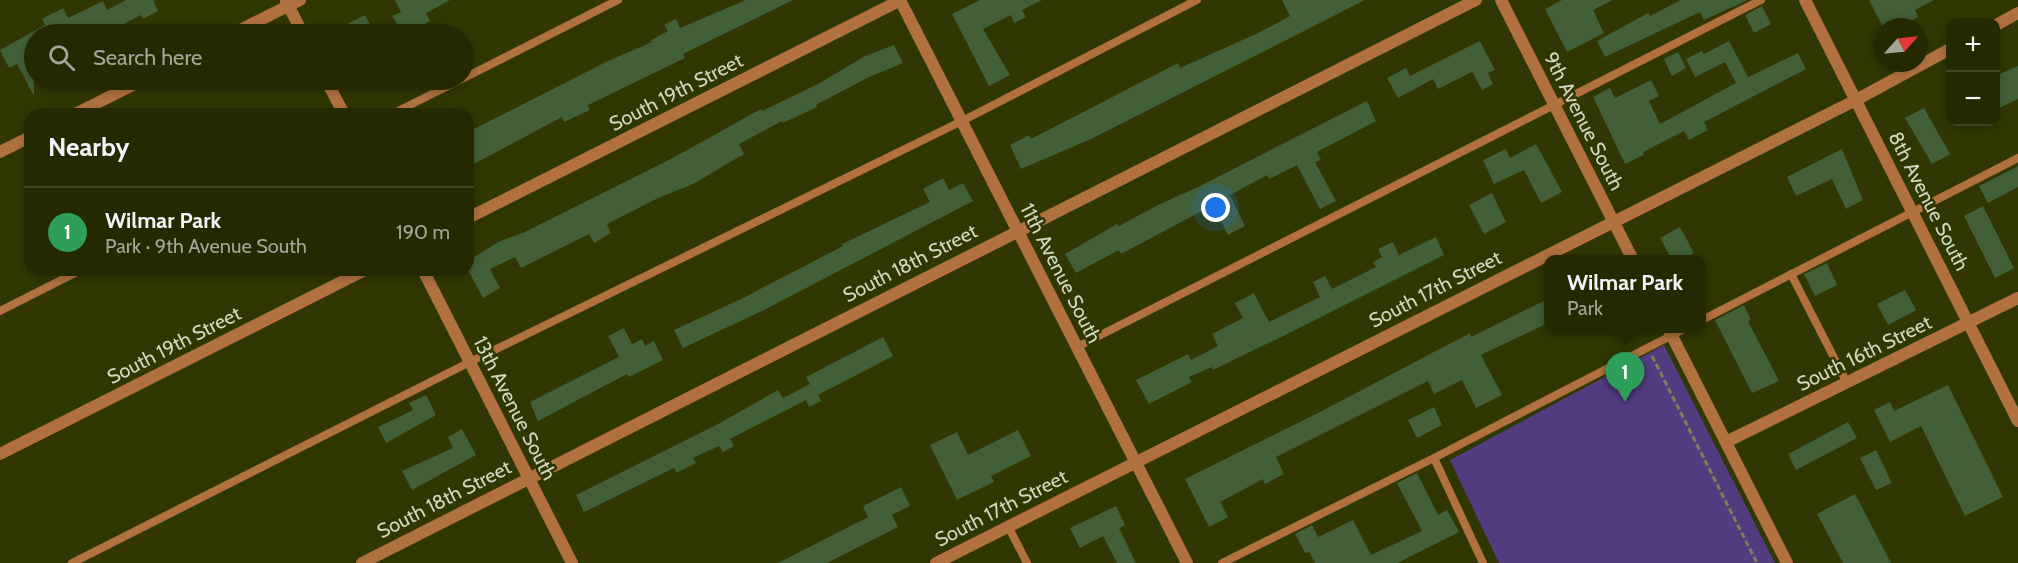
<!DOCTYPE html>
<html lang="en">
<head>
<meta charset="utf-8">
<style>
	:root { --surface:#242902; --page:#303511; --text:#f1f3f6; --muted:#a3a699; --line:#414524; --accent:#95b2f1 }
	body { margin:0; font-family:Cabin,sans-serif; background:var(--page); color:var(--text) }
	.controls { position:absolute; right:18px; top:18px; display:grid; overflow:hidden; border-radius:12px; box-shadow:0 3px 9px #0003 }
	.controls button { width:54px; height:54px; display:grid; place-items:center; padding:0; border:0; border-bottom:2px solid var(--line); background:var(--surface); color:var(--text); font:30px sans-serif }
	.compass { position:absolute; left:1874px; top:18px; width:54px; height:54px; border-radius:50%; background:var(--surface); box-shadow:0 3px 9px #0003; rotate:63deg }
	.you { position:absolute; left:1216px; top:208px; width:21px; height:21px; margin:-15px; border:4px solid #fff; border-radius:50%; background:#1a73e8; box-shadow:0 0 0 9px #1a73e833 }
	.badge { display:grid; place-items:center; width:39px; height:39px; border-radius:50%; background:var(--accent); color:#fff; font-size:20px; font-weight:700 }
	.pin { position:absolute; translate:-50% -50px; filter:drop-shadow(0 2px 3px #0008) }
	.pin::after { content:''; position:absolute; top:32px; width:21px; height:18px; background:inherit; clip-path:polygon(0 0,100% 0,50% 100%) }
	.popup { position:absolute; left:1544px; top:255px; width:162px; height:78px; box-sizing:border-box; display:grid; place-content:center; border-radius:12px; background:var(--surface); filter:drop-shadow(0 2px 4px #0005); font-size:20px; white-space:nowrap; color:var(--muted) }
	.popup b { font-size:22px; color:var(--text) }
	.popup::after { content:''; position:absolute; left:50%; top:100%; margin-left:-12px; border:12px solid transparent; border-top-color:var(--surface) }
	.list { margin:0; padding:0; list-style:none }
	h2 { display:flex; justify-content:space-between; align-items:center; height:78px; margin:0; padding:0 24px; font-size:26px }
	h2 small { font-size:20px; font-weight:400; color:var(--muted) }
	.list li { display:grid; grid-template-columns:39px 1fr auto; gap:18px; align-items:center; box-sizing:border-box; height:90px; padding:0 24px; border-top:2px solid var(--line) }
	.list b { display:block; font-size:22px; white-space:nowrap }
	.list p { margin:0; font-size:20px; white-space:nowrap; color:var(--muted) }
	.list em { font-size:20px; font-style:normal; color:var(--muted) }
	.icon { flex:none; width:33px; height:33px; fill:none; stroke:currentColor; stroke-width:2; stroke-linecap:round; stroke-linejoin:round }
	.map { position:relative; flex:none; width:2018px; height:563px; overflow:hidden }
	.search { position:absolute; background:var(--surface); box-shadow:0 3px 9px #0003; left:24px; top:24px; width:450px; height:66px; display:flex; align-items:center; gap:15px; box-sizing:border-box; padding:0 21px; border-radius:33px; color:var(--muted); font-size:22px }
	.panel { position:absolute; background:var(--surface); box-shadow:0 3px 9px #0003; left:24px; top:108px; width:450px; height:168px; border-radius:18px }
	.map>svg:first-child { display:block }
	.green { fill:#533b80 }
	.building { fill:#425f37 }
	.lines { fill:none; stroke-linecap:round; stroke-linejoin:round }
	.path { stroke:#7a8058; stroke-width:3; stroke-dasharray:6 3; stroke-linecap:butt }
	.service { stroke:#b0713f; stroke-width:8 }
	.minor { stroke:#b0713f; stroke-width:12 }
	.tertiary { stroke:#b0713f; stroke-width:12 }
	.labels { text-anchor:middle; dominant-baseline:central; stroke-width:5; stroke-linejoin:round; paint-order:stroke }
	.street-label { font-size:20px; fill:#d2d8be; stroke:#303702 }
</style>
</head>
<body>
<div class="map">
<svg width="2018" height="563" viewBox="0 0 2018 563">
	<rect width="100%" height="100%" fill="#303702"/>
	<path class="green" d="M1664,345L1775,563H1499L1450,460Z"/>
	<g class="building">
		<path d="M126,0H153L158,11L143,19L141,15L116,28L120,34H34V96L17,64L9,68L0,50L45,25L42,19L63,8L68,18L103,1L107,10Z"/>
		<path d="M395,0H450L426,13L430,21L403,34L392,16L401,12Z"/>
		<path d="M746,0H793L683,54L685,58L588,105L590,110L564,122L562,117L468,167V132L608,61L652,42L651,40L668,31L664,25L676,19L680,28Z"/>
		<path d="M980,0H1042L1022,10L1026,17L1014,23L1011,15L983,29L1010,75L989,86L952,14Z"/>
		<path d="M1282,0H1365L1091,139L1021,169L1010,145L1029,135L1031,139L1178,63L1180,68L1258,33L1290,16Z"/>
		<path d="M1562,0H1613L1593,10L1604,33L1567,52L1545,9Z"/>
		<path d="M1681,0H1748L1704,20L1700,12L1605,57L1597,41L1648,13L1650,16Z"/>
		<path d="M1869,0H1934L1915,10L1918,17L1898,27H1883Z"/>
		<path d="M1762,6L1771,24L1754,33L1745,15Z"/>
		<path d="M365,15L375,34H349L345,25Z"/>
		<path d="M1480,41L1495,70L1488,73L1493,84L1482,90L1472,72L1438,89L1433,79L1398,98L1387,78L1406,68L1410,76Z"/>
		<path d="M1729,41L1748,77L1798,53L1806,69L1704,122L1708,130L1689,140L1684,131L1643,152L1644,155L1625,164L1593,97L1610,88L1615,98L1651,80L1659,96L1649,101L1660,124L1736,83L1725,62L1695,77L1686,59L1702,51L1704,54Z"/>
		<path d="M894,45L903,63L867,78L816,105L817,107L783,123L782,121L739,144L744,154L693,184L656,199L607,224L611,233L594,243L589,234L521,268L515,257L490,269L500,288L483,298L468,270V261L498,242L525,232L671,159L761,109L762,111L818,84L865,56Z"/>
		<path d="M1678,52L1686,68L1672,76L1664,59Z"/>
		<path d="M2018,66V99L1995,110V76Z"/>
		<path d="M1367,101L1376,121L1317,152L1321,160L1315,162L1336,201L1320,209L1297,165L1269,179L1267,175L1230,195L1245,226L1228,235L1213,205L1121,254L1119,250L1076,273L1065,254L1117,224L1119,226L1160,204L1198,187Z"/>
		<path d="M1924,108L1950,154L1932,164L1905,118Z"/>
		<path d="M1536,144L1562,192L1541,203L1524,170L1494,184L1483,160L1506,149L1510,158Z"/>
		<path d="M1842,149L1863,200L1846,209L1832,179L1796,196L1787,177Z"/>
		<path d="M2018,166V187L1988,203L1979,186Z"/>
		<path d="M943,178L949,190L963,183L973,201L764,310L683,348L674,330L743,298L843,246L842,244L930,202L923,189Z"/>
		<path d="M1492,193L1506,222L1484,234L1469,205Z"/>
		<path d="M1983,206L2014,268L1995,278L1964,216Z"/>
		<path d="M1680,227L1694,253L1682,260L1677,255L1671,258L1660,238Z"/>
		<path d="M1436,237L1444,255L1281,337L1213,370L1212,367L1189,377L1192,382L1149,404L1136,380L1188,354L1191,360L1218,346L1212,334L1243,318L1235,303L1254,293L1269,322L1320,297L1313,282L1325,276L1332,289L1376,267L1373,262L1382,257L1378,249L1393,242L1399,255Z"/>
		<path d="M1827,263L1837,285L1815,296L1804,274Z"/>
		<path d="M1905,290L1916,310L1888,325L1877,304Z"/>
		<path d="M1548,299V323L1481,355L1502,395L1476,408L1462,380L1434,394L1428,381L1276,457L1284,474L1265,484L1263,479L1220,502L1228,517L1209,527L1185,479L1320,412L1470,333L1471,337Z"/>
		<path d="M1744,305L1751,320L1748,321L1779,381L1752,393L1715,320Z"/>
		<path d="M624,328L632,344L642,339L645,346L654,341L663,360L629,377L627,374L538,421L530,402L619,357L608,336Z"/>
		<path d="M883,337L893,356L818,395L821,401L809,407L806,400L730,439L734,446L723,452L719,446L693,458L696,463L676,473L674,468L584,512L576,495L720,423L778,390L783,398L810,384L806,377Z"/>
		<path d="M1948,385L2003,497L1965,516L1921,426L1890,442L1874,410L1890,402L1894,411Z"/>
		<path d="M426,395L436,415L386,443L378,427L413,410L409,403Z"/>
		<path d="M1434,407L1442,425L1417,438L1408,420Z"/>
		<path d="M1848,422L1857,438L1796,470L1788,454Z"/>
		<path d="M462,429L476,455L412,490L402,471L453,448L448,437Z"/>
		<path d="M1018,430L1031,456L991,476L994,482L957,500L930,445L957,432L968,455Z"/>
		<path d="M1876,450L1892,483L1876,490L1860,458Z"/>
		<path d="M1417,473L1438,515L1447,510L1459,532L1397,563H1315L1309,552L1305,553L1295,534L1312,525L1318,537L1353,520L1371,555L1422,531L1397,483Z"/>
		<path d="M901,487L910,506L892,515L898,527L827,563H778L868,517L863,506Z"/>
		<path d="M1855,494L1891,563H1843L1817,514Z"/>
		<path d="M1116,506L1125,525L1119,528L1136,563H1117L1103,536L1080,548L1070,528Z"/>
	</g>
	<g class="lines">
		<path class="path" d="M1652,356L1757,563"/>
		<g class="service">
			<path d="M464,78L618,0"/>
			<path d="M392,114L460,80"/>
			<path d="M1791,274L1847,383"/>
			<path d="M0,311L81,270"/>
			<path d="M1702,320L2018,158"/>
			<path d="M1077,347L1761,0"/>
			<path d="M1434,458L1483,563"/>
			<path d="M1008,526L1027,563"/>
			<path d="M72,563L470,362L962,121L1197,0"/>
			<path d="M1222,563L1434,458L1686,328"/>
		</g>
		<g class="minor">
			<path d="M1501,0L1633,260"/>
			<path d="M1805,0L2018,421"/>
			<path d="M1996,25L2018,13"/>
			<path d="M468,218L901,0"/>
			<path d="M1668,328L1787,563"/>
			<path d="M1726,442L2018,298"/>
			<path d="M0,454L365,270"/>
			<path d="M362,563L1476,0"/>
			<path d="M936,563L1856,100L1950,49"/>
		</g>
		<g class="tertiary">
			<path d="M900,0L1187,563"/>
			<path d="M286,1L303,34"/>
			<path d="M232,34L300,0"/>
			<path d="M326,80L344,114"/>
			<path d="M75,114L143,80"/>
			<path d="M0,152L30,137"/>
			<path d="M423,270L572,563"/>
		</g>
	</g>
	<g class="labels">
		<g class="street-label">
			<text transform="translate(676 92) rotate(-27)">South 19th Street</text>
			<text transform="translate(1584 121) rotate(63)">9th Avenue South</text>
			<text transform="translate(1929 201) rotate(63)">8th Avenue South</text>
			<text transform="translate(910 263) rotate(-27)">South 18th Street</text>
			<text transform="translate(1061 273) rotate(63)">11th Avenue South</text>
			<text transform="translate(1435 289) rotate(-27)">South 17th Street</text>
			<text transform="translate(174 345) rotate(-27)">South 19th Street</text>
			<text transform="translate(1864 353) rotate(-26)">South 16th Street</text>
			<text transform="translate(515 408) rotate(63)">13th Avenue South</text>
			<text transform="translate(444 499) rotate(-27)">South 18th Street</text>
			<text transform="translate(1001 508) rotate(-27)">South 17th Street</text>
		</g>
	</g>
</svg>
<div class="controls">
<button>+</button>
<button>−</button>
</div>
<svg class="compass" viewBox="-18 -18 36 36"><path d="M0-13l5 13h-10z" fill="#e53935"/><path d="M0 13l5-13h-10z" fill="#a3a699"/></svg>
<div class="you"></div>
<div class="pin badge" style="left:1625px;top:402px;background:#2e9e5b">1</div>
<div class="popup"><b>Wilmar Park</b>Park</div>
<div class="search"><svg class="icon" aria-label="search" viewBox="0 0 24 24"><circle cx="10" cy="10" r="6"/><path d="M15 15l6 6"/></svg>Search here</div>
<section class="panel">
<h2>Nearby<small></small></h2>
<ul class="list">
<li><span class="badge" style="background:#2e9e5b">1</span><div><b>Wilmar Park</b><p>Park · 9th Avenue South</p></div><em>190 m</em></li>
</ul>
</section>
</div>
</body>
</html>
